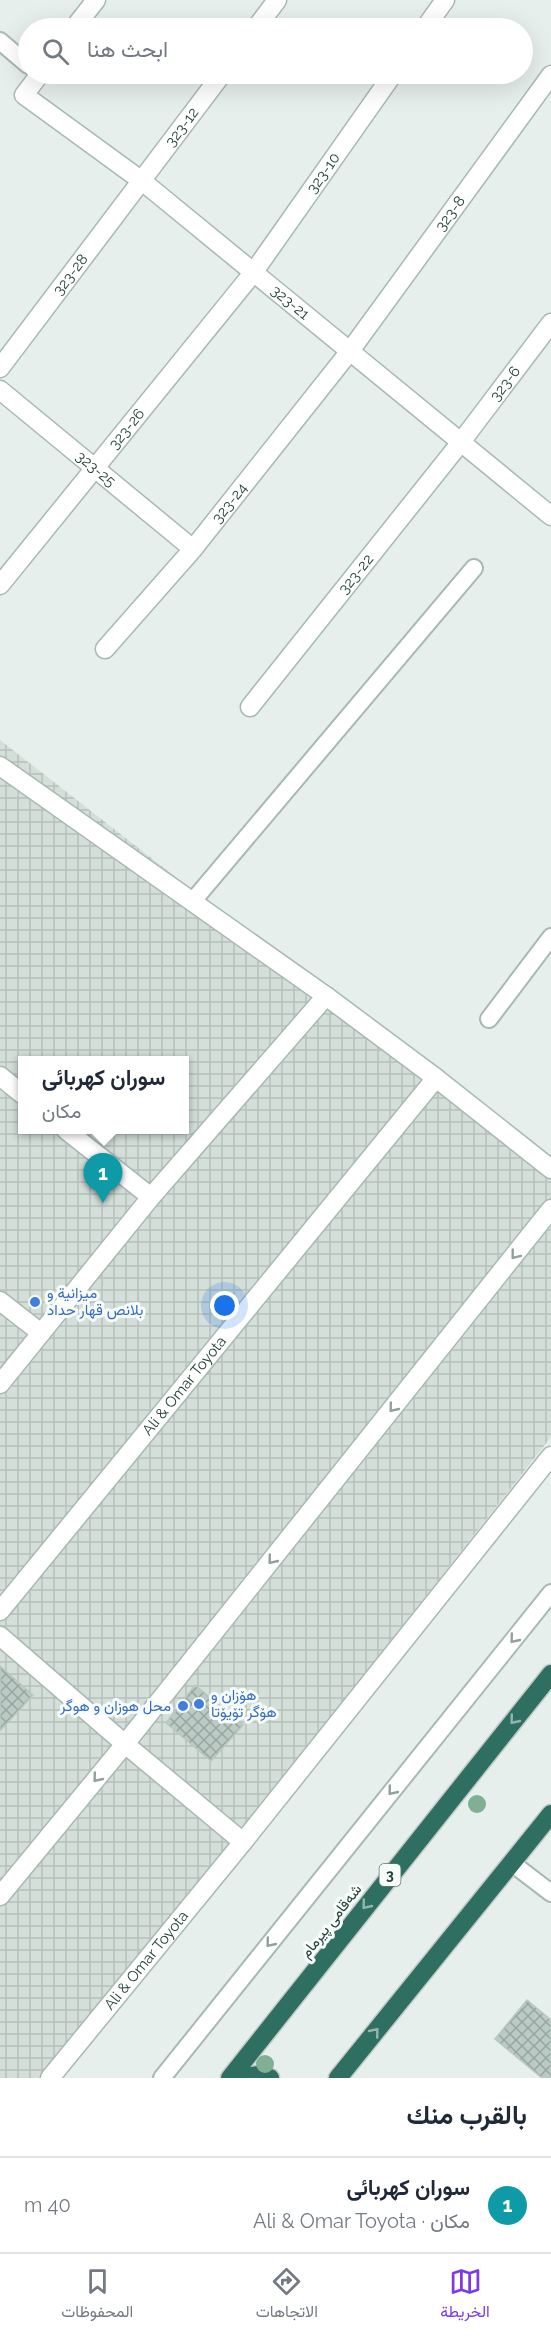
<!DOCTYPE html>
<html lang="ar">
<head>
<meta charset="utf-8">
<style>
	:root { --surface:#fff; --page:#f6f6f7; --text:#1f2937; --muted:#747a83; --line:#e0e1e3; --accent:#7c3aed }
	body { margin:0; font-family:Raleway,Vazirmatn,sans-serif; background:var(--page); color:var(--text); direction:rtl }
	.you { position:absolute; left:225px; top:1306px; width:21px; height:21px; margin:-15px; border:4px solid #fff; border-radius:50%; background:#1a73e8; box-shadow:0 0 0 9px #1a73e833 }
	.badge { display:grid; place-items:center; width:39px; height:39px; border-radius:50%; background:var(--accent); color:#fff; font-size:20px; font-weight:700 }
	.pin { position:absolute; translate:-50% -50px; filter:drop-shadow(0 2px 3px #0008) }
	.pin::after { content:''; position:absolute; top:32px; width:21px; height:18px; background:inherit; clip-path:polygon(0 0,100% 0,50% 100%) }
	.popup { position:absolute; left:18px; top:1056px; width:171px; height:78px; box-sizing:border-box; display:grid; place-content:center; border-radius:0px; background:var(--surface); filter:drop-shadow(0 2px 4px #0005); font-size:20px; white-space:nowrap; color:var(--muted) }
	.popup b { font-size:22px; color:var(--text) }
	.popup::after { content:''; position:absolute; left:50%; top:100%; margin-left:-12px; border:12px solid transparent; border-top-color:var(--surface) }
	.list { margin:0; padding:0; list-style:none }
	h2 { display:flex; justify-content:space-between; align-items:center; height:78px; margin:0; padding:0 24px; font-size:26px }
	h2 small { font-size:20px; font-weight:400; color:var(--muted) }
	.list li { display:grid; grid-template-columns:39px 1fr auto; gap:18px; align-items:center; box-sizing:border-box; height:96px; padding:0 24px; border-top:2px solid var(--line) }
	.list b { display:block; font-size:22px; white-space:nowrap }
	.list p { margin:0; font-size:20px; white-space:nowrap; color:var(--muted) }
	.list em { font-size:20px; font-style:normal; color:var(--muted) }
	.icon { flex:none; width:33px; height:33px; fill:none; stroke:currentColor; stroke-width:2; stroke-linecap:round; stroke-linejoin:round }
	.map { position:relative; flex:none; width:551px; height:2078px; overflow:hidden; direction:ltr }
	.search { position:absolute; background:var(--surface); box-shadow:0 6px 24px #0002; left:18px; right:18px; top:18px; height:66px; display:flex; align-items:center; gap:15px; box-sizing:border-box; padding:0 21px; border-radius:33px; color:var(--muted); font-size:22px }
	.sheet { height:174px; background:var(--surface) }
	nav { display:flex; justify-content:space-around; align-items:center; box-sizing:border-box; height:84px; border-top:2px solid var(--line); background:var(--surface); font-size:16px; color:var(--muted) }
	nav a { display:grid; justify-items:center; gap:3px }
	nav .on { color:var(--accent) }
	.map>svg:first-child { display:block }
	.industrial { fill:url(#industrial-grid); fill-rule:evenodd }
	.building { fill:url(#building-cross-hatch); stroke:#b8c9c2; stroke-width:1.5 }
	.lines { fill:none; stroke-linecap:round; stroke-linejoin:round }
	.lane-casing { stroke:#a8b8b2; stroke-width:20 }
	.street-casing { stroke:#a8b8b2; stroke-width:21 }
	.highway-casing { stroke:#c2cac8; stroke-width:21 }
	.lane { stroke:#fff; stroke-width:16 }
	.street { stroke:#fff; stroke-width:18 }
	.highway { stroke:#2f6f62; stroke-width:18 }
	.tree { fill:#80af93 }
	.oneway { stroke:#92a09c }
	.oneway2 { stroke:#93b5ae }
	.shop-dot { fill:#3f7fe0; stroke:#f7fbf9; stroke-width:2 }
	.labels { text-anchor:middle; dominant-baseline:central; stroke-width:6; stroke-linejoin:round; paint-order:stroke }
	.shield { fill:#f7fbf9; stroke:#637a73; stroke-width:1.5 }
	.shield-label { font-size:14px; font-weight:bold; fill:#24423a }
	.street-label { font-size:15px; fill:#24423a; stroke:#f7fbf9 }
	.shop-label { font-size:15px; fill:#366cbe; stroke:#f7fbf9; text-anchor:start }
</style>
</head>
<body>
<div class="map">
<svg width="551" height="2078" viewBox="0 0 551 2078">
	<defs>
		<pattern id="industrial-grid" width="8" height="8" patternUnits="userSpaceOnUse" patternTransform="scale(1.5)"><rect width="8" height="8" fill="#d4dfda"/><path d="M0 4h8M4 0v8" fill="none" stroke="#b6c1bc"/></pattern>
		<pattern id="building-cross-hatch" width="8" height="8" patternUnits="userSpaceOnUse" patternTransform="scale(1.5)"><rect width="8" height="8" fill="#bbcac4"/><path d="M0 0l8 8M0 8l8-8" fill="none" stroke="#98a6a0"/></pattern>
	</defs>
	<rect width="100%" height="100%" fill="#e6efeb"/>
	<path class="industrial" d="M0,740L551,1170V1437L389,1643L61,2078H0ZM22,1060H184V1130H22Z"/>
	<g class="building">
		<path d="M0,1666L33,1695L0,1731Z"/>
		<path d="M195,1685L243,1725L211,1761L166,1723Z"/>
		<path d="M527,2000L551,2020V2078H542L495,2039Z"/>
	</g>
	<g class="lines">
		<defs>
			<g id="lane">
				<path d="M0,41L28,65"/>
				<path d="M192,902L474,568"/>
				<path d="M489,1019L551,937"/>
				<path d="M513,1864L551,1893"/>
				<path d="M162,2078L551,1593"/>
			</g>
			<g id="street">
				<path d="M74,28L96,0"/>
				<path d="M256,28L277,0"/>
				<path d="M425,28L445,0"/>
				<path id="s1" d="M40,74L24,95L142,181L551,516"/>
				<path id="s2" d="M0,368L222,74"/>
				<path id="s3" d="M0,390L193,549"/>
				<path id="s4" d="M0,585L253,273L393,74"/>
				<path id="s5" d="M105,649L193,549L350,351L551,75"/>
				<path id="s6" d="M250,707L461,442L551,323"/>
				<path d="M0,766L326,996L436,1078L551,1169"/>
				<path d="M0,1076L22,1094"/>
				<path d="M66,1130L151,1197"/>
				<path d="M0,1301L41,1333"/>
				<path d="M0,1384L151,1197L326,996"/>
				<path id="s7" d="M0,1611L436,1078"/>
				<path d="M0,1636L125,1744L243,1842"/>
				<path d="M0,1896L125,1744L551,1209"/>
				<path id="s8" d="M50,2078L243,1842L551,1456"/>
			</g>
			<g id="highway">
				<path d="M230,2078L551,1674"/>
				<path d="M237,2078L259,2075L270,2078"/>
				<path d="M338,2078L551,1814"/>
			</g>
		</defs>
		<use href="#lane" class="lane-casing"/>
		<use href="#street" class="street-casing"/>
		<use href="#highway" class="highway-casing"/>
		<use href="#lane" class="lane"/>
		<use href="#street" class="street"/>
		<use href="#highway" class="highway"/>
	</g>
	<g class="tree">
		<circle cx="477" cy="1804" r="9"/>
		<circle cx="265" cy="2064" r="9"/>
	</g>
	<defs><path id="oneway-chevron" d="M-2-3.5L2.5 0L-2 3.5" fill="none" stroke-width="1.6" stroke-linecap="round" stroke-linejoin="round" transform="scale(1.5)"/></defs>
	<g class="oneway">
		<use href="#oneway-chevron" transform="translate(515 1255) rotate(128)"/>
		<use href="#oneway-chevron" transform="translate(393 1408) rotate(129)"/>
		<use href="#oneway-chevron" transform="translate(272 1560) rotate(129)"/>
		<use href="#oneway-chevron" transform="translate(514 1639) rotate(129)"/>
		<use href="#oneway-chevron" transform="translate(97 1778) rotate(129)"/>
		<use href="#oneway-chevron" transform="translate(392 1791) rotate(129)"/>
		<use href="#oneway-chevron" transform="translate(270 1943) rotate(129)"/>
	</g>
	<g class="oneway2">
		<use href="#oneway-chevron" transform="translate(514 1720) rotate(129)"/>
		<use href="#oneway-chevron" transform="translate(366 1905) rotate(129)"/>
		<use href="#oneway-chevron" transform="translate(375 2032) rotate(-51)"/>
	</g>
	<g class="shop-dot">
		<circle cx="35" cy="1302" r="6"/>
		<circle cx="199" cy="1704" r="6"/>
		<circle cx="183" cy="1706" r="6"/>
	</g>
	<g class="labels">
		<rect class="shield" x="379.5" y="1864" width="21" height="22" rx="4.5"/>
		<g class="shield-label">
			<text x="390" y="1875">3</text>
		</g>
		<g class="street-label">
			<text stroke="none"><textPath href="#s2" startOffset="302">323-12</textPath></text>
			<text stroke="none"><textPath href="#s4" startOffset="524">323-10</textPath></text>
			<text stroke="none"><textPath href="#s5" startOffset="556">323-8</textPath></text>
			<text stroke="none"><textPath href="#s2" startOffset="117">323-28</textPath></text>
			<text stroke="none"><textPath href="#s1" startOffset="364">323-21</textPath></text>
			<text stroke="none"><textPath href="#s6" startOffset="412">323-6</textPath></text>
			<text stroke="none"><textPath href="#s4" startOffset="201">323-26</textPath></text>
			<text stroke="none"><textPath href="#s3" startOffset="124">323-25</textPath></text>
			<text stroke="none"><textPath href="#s5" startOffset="192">323-24</textPath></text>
			<text stroke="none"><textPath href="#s6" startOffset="170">323-22</textPath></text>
			<text stroke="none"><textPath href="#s7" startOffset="291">Ali &amp; Omar Toyota</textPath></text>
			<text transform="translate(331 1921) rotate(-52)">شەقامی پیرمام</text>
			<text stroke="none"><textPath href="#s8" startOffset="152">Ali &amp; Omar Toyota</textPath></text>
		</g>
		<g class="shop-label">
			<text x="47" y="1293">ميزانية و<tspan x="47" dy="17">بلانص قهار حداد</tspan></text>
			<text x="211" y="1695">هۆزان و<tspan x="211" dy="17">هۆگر تۆیۆتا</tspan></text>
			<text x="171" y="1706" text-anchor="end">محل هوزان و هوگر</text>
		</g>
	</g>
</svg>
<div class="you"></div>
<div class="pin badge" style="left:103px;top:1203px;background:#0f9aa8">1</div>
<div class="popup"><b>سوران کهربائی</b>مكان</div>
<div class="search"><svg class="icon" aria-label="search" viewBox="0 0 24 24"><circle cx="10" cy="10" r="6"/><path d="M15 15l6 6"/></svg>ابحث هنا</div>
</div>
<section class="sheet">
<h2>بالقرب منك<small></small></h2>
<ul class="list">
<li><span class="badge" style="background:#0f9aa8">1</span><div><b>سوران کهربائی</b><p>مكان · Ali &amp; Omar Toyota</p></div><em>40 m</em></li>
</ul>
</section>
<nav>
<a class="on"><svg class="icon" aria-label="map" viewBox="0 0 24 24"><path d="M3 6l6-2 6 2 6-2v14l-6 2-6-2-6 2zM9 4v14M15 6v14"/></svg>الخريطة</a>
<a><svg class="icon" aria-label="directions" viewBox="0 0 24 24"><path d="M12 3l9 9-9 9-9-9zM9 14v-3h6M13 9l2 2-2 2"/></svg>الاتجاهات</a>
<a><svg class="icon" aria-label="saved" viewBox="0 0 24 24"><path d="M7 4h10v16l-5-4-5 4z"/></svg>المحفوظات</a>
</nav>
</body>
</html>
